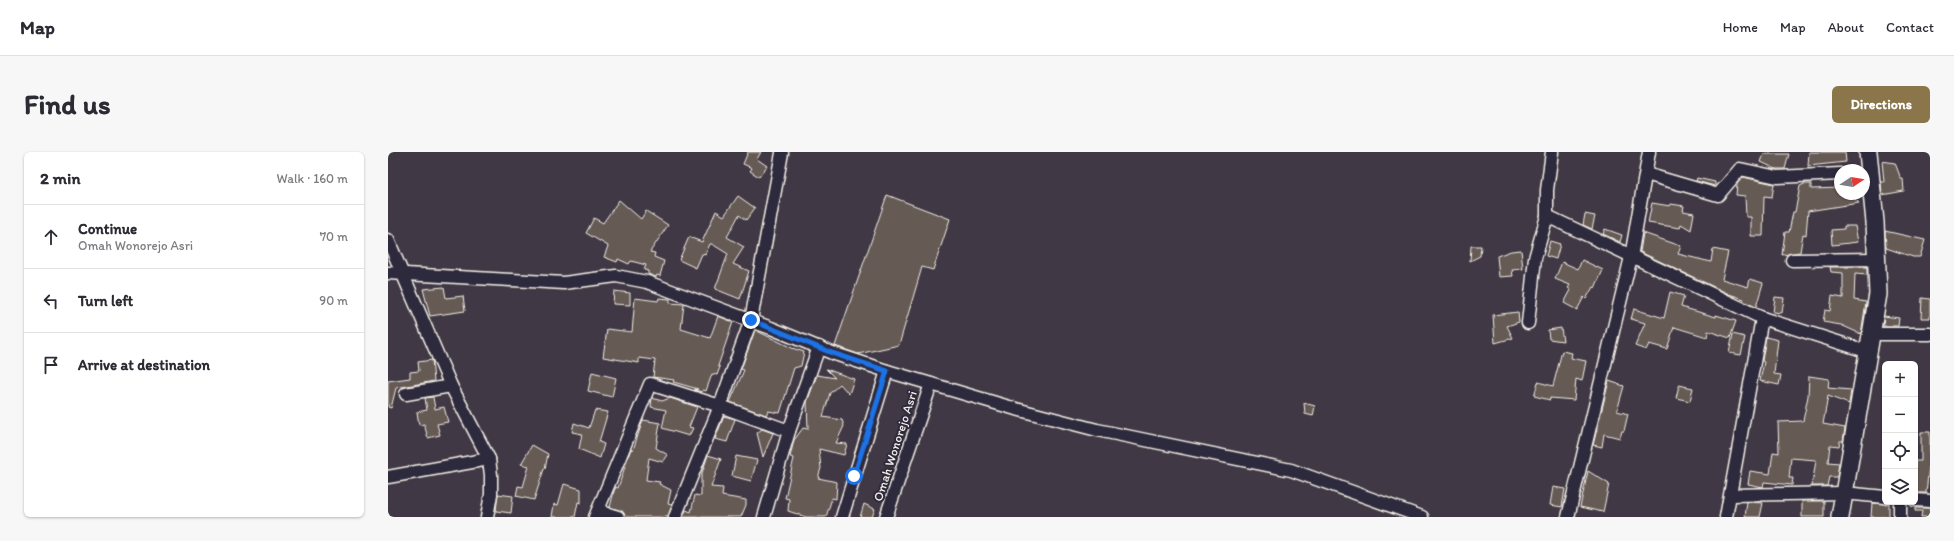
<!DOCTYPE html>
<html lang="en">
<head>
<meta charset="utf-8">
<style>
	:root { --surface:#fff; --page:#f7f7f7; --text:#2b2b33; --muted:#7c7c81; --line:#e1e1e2; --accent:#8a764a }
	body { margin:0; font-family:Itim,sans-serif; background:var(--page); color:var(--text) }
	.controls { position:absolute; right:12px; bottom:12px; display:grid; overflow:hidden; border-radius:6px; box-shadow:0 1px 3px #0004 }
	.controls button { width:36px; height:36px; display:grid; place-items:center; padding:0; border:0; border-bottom:1px solid var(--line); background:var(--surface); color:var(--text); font:20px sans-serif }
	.compass { position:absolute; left:1446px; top:12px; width:36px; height:36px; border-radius:50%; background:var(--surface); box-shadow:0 1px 3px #0004; rotate:78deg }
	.stop { position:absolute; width:12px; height:12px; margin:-9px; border:3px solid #1a73e8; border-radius:50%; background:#fff }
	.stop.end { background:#1a73e8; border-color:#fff; box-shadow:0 1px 4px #0008 }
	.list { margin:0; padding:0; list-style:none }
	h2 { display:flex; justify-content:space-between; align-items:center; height:52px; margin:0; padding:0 16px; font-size:17px }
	h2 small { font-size:13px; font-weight:400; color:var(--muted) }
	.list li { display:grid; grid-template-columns:26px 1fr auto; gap:12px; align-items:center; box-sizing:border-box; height:64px; padding:0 16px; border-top:1px solid var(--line) }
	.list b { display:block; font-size:15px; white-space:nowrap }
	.list p { margin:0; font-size:13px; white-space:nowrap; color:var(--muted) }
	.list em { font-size:13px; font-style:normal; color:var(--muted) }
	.icon { flex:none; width:22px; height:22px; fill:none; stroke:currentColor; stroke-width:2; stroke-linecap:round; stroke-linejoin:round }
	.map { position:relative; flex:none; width:1542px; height:365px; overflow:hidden; border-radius:6px }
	header { display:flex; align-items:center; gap:24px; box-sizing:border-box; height:56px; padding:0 20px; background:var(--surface); border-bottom:1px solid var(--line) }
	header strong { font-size:19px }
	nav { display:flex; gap:22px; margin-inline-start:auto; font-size:14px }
	.intro { display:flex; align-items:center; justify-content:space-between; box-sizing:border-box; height:96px; padding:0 24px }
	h1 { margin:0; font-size:28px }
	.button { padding:10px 18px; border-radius:6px; background:var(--accent); color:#fff; font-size:14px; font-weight:700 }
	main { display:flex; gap:24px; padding:0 24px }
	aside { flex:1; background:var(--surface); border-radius:6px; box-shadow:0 1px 3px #0004 }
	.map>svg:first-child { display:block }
	.building { fill:#665a55; stroke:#f4f1e8 }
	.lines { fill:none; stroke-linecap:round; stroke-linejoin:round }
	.street-casing { stroke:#f4f1e8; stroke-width:15 }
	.secondary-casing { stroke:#f4f1e8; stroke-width:20 }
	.street { stroke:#2f2a3d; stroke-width:12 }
	.secondary { stroke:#2f2a3d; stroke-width:17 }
	.route { stroke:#1a73e8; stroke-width:5 }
	.labels { text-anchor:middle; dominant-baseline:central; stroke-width:4; stroke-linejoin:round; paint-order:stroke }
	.street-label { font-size:13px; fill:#f4f1e8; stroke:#2f2a3d }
</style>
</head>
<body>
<header>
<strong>Map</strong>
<nav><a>Home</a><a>Map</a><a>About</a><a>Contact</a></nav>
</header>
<div class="intro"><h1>Find us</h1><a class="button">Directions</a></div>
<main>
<aside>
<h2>2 min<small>Walk · 160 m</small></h2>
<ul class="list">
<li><svg class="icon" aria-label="ahead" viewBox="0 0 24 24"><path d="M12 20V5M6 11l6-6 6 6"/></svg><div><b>Continue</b><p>Omah Wonorejo Asri</p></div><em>70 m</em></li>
<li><svg class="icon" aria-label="left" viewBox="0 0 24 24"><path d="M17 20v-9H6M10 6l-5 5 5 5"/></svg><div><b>Turn left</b></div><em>90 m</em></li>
<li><svg class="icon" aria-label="arrive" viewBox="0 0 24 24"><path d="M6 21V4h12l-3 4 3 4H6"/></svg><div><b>Arrive at destination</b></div></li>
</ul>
</aside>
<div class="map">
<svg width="1542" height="365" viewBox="0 0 1542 365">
	<rect width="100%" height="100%" fill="#403844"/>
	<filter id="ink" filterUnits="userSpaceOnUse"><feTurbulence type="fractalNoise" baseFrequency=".025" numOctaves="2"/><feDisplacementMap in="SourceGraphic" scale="8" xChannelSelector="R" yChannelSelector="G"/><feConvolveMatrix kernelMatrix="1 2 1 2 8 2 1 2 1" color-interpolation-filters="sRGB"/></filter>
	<g filter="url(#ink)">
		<g class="building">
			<path d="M360,0H373L369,7L379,14L371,25L362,19L364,16L355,12Z"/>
			<path d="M1421,0H1457L1458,10L1420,14Z"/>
			<path d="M1376,2H1401L1397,17H1388L1373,10Z"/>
			<path d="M1494,9L1507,11L1513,27H1515L1516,39L1494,43L1493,30H1496Z"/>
			<path d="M1355,25L1386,32L1384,45L1376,44L1375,84H1363V65H1358L1357,44L1348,43L1349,32Z"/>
			<path d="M1309,26L1327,30V34L1308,29Z"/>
			<path d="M1416,32H1423V37L1452,36V42H1462L1471,51L1420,59L1418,83L1415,82L1412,100L1394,103L1397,80H1401L1405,60H1407L1412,34Z"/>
			<path d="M499,43L562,67L545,118L534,115L511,193L470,202L447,194Z"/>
			<path d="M350,44L367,56L358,68L351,63L339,85L356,95L345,112L361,119L352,147L327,137L340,102L324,92H322L317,103L314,102L308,116L291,108L301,85L314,90L328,59L336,64Z"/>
			<path d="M231,48L253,67L258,59L280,73L262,100L267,101L266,105L276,109L272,124L269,123L268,125L260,122V119L256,118L258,113L243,109L241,112L230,107L229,110L216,105L220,94L198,81L206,66L215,71Z"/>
			<path d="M1264,51L1282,54L1283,52L1296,54L1295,59L1306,61L1303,78L1293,72L1292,76L1260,71Z"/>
			<path d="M1197,62L1207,64L1204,77L1195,73Z"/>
			<path d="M1456,74H1467L1470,90L1444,93L1443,78L1456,77Z"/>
			<path d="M1217,77L1234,83L1232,90L1215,82Z"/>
			<path d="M1497,79L1537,88L1532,105H1525L1498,96Z"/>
			<path d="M1255,81L1293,94L1290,102L1323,110L1325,97L1340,100L1334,127L1360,135L1362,127L1375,131L1368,155L1355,149L1356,147L1341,142L1252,100Z"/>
			<path d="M1162,89L1172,92L1168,107L1158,104Z"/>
			<path d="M1083,94H1093L1092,104L1082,109Z"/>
			<path d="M1133,98L1135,117L1124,118L1125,124L1111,125L1109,104L1123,99Z"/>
			<path d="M1194,108L1215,118L1207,136L1205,135L1198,147L1196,145L1189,158L1176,151L1183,138L1180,136L1182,133L1167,127L1174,110L1190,117Z"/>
			<path d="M1442,115H1479V123L1467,122L1466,148L1478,150L1473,182L1453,173L1435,170L1437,158L1442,159L1444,144L1455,146V121L1443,120Z"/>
			<path d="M56,135L58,146L75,144L77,159L42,164L35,137Z"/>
			<path d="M226,139L242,141V153L225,152Z"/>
			<path d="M1282,140L1296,144L1293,155L1328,165V163L1348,169L1342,186L1320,179L1319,185L1286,175L1279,197L1261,192L1258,198L1247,194L1257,171L1243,167L1246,157L1276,166Z"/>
			<path d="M1387,145L1396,146L1394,161L1385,160Z"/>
			<path d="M247,146L270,149L271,146L282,147V151L296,152L293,177L322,186L330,164L345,170L330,214L332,215L329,223L324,222L318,239L315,238L314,240L306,238L310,237L285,230L286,228L265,225L267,208L251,206V211L215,205L219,177L244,180Z"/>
			<path d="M1534,146L1542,147V166H1533Z"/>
			<path d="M1130,160L1131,170L1119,174L1125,186L1107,191L1105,163Z"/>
			<path d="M1496,164L1511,166L1510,174H1495Z"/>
			<path d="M1173,176L1175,189L1161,187L1160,178Z"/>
			<path d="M367,178L404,196L416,200L413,214L406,216L392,261L380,259L378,263L342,250L356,218L353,217Z"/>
			<path d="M1345,182L1357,185L1353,203L1341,201Z"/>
			<path d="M1378,185L1390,188L1386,222L1393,223L1391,233L1372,229L1376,210L1374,209Z"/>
			<path d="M1174,199L1184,201L1183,206L1198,209L1194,229L1188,227L1186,248L1162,246V248L1146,244L1150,230L1165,234Z"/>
			<path d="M44,208L46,229L8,236L3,256L0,255V229L22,226V220L31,219L30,210Z"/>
			<path d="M438,217L466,227L461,242L452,232L442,241L435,265L454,268L456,274L448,291L459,292L456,303L431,297L433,316L430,326L449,330L448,347L444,346L438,365H418L400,359L401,347L397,346L406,306L402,305L406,288L415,276L420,277L419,250L429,223L447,226Z"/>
			<path d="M204,220L228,226L224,245L200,239Z"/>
			<path d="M1421,224L1441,227L1440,236L1463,238L1461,252L1440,244L1435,272L1457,276L1455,289H1452L1451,294L1442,293L1440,310L1451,311L1449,325H1441L1439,334H1424L1428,308L1403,306L1401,326H1405L1404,333L1376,330L1375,335L1360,332L1362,319L1382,322L1385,300L1391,301L1390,270L1415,269L1420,244Z"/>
			<path d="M1221,229L1236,234L1229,259L1240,262L1236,279H1234L1232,286L1216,282L1214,295L1205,293Z"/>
			<path d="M1291,233L1305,236L1302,249L1288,246Z"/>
			<path d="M45,245L47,257L56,255L60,270L49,272L52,283L40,286L36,272L31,273L29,260L39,258L37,246Z"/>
			<path d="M264,246L274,249L282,246L309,255L301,275L305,276L301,284L274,276L278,258L263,255Z"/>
			<path d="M916,251L927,254L925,264L917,262Z"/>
			<path d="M207,258L220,260L211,290L216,292L212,306L191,297L194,282L184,280L186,271L201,276Z"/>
			<path d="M336,264L347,267L339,290L327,287Z"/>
			<path d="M255,268L272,271L268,296L280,303L275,310L261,306L258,328L272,330L271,332L283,338L280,352L284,353L280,365H237L235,360L222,355L226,339L228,335L230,336L241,302L243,297L245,298Z"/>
			<path d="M374,277L385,281L375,305L369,281Z"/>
			<path d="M1533,280H1542V305L1538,341H1527V309H1533Z"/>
			<path d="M144,293L160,302L157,317H156L146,348L128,344L130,334L135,335L141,314L133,312Z"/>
			<path d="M320,303L333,307L323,335L335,336L334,344L358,348V353L353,365H295L298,358L303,360L307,343L313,344V324Z"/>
			<path d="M348,304L369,308L363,329L344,324Z"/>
			<path d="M1200,319L1221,332L1215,360L1192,355Z"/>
			<path d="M176,332L193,337V351L190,350L187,365H164L166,352L170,353Z"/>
			<path d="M1165,335L1177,337L1174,355L1162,353Z"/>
			<path d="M110,342L125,344L123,361L108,359Z"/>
			<rect x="1414" y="349" width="22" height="16"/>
			<path d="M1359,350L1375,351L1372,365H1357Z"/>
			<path d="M1484,351L1496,352L1501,351V365H1483Z"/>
			<path d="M476,352L487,357L484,365H472Z"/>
			<path d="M1527,356H1542V365H1533L1534,359H1527Z"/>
		</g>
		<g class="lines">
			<defs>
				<g id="street">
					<path d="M1258,22L1330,43L1352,17L1389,25L1452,22"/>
					<path d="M1159,64L1374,166L1481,200"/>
					<path d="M0,88L63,234L101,307L103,323V342L99,365"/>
					<path d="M1404,108L1489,107"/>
					<path d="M0,121L176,131L228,124L259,130L383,176L444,201L499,219L628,257L709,278L903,318L1034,365"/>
					<path d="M1140,171L1147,106L1159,64V38L1164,0"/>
					<path d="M1484,182H1542"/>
					<path d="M18,242L63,234"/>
					<path d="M0,325L101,307"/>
					<path d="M1343,343L1456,341L1497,345"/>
					<path d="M1527,348L1542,349"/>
					<path d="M210,359L230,365"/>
					<path d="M207,365L262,232L332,254L401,279"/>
					<path d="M287,365L332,254L363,168L394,1"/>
					<path d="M376,365L401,279L431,195"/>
					<path d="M454,365L499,219"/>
					<path d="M498,365L543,232"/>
					<path d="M1180,365L1243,105L1261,0"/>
					<path d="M1338,365L1374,166"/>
					<path d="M1512,365V350"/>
				</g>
				<path id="secondary" d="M1452,365L1490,142L1487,70L1480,0"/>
			</defs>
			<use href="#street" class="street-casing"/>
			<use href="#secondary" class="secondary-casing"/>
			<use href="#street" class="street"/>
			<use href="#secondary" class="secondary"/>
		</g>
	</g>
	<g class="lines" filter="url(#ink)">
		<path class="route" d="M363,168L444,201L499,219L466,324"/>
	</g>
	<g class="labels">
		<g class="street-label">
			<text transform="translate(507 294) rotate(-72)">Omah Wonorejo Asri</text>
		</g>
	</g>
</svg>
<div class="controls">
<button>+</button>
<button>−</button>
<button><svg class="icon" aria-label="locate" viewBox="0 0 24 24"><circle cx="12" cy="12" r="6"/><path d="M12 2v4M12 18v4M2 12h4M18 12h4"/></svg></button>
<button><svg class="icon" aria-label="layers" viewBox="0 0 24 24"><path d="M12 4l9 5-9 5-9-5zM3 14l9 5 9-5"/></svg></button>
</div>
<svg class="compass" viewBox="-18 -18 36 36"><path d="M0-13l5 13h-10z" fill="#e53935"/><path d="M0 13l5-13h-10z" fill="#7c7c81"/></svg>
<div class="stop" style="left:466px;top:324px"></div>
<div class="stop end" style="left:363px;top:168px"></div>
</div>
</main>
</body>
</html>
